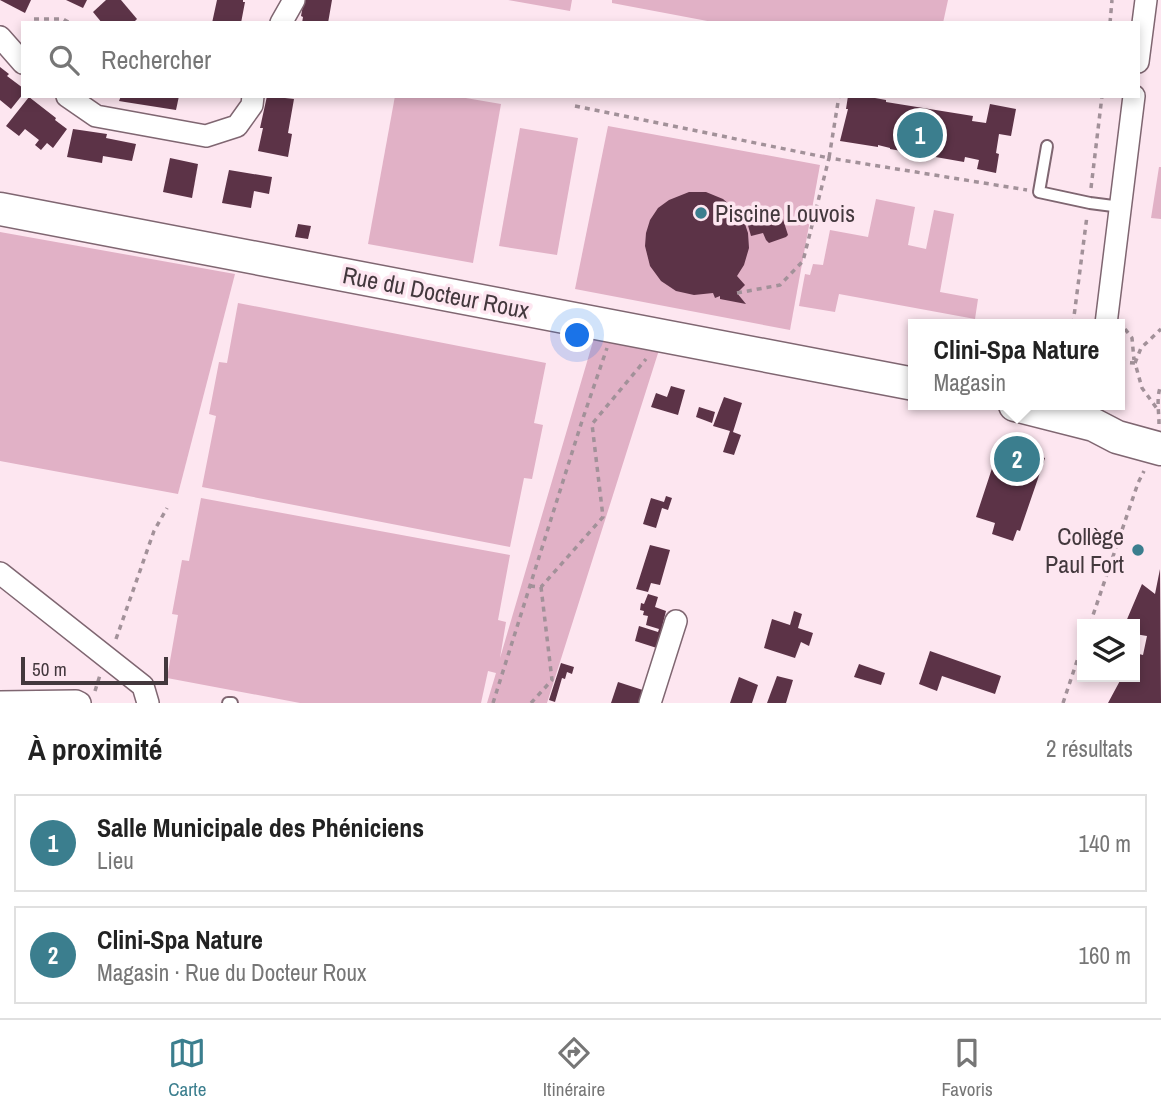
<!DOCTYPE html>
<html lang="fr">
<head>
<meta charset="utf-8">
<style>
	:root { --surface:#fff; --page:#f2f2f2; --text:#222; --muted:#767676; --line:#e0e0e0; --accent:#3b7e8e }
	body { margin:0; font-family:"Archivo Narrow",sans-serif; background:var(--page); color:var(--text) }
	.controls { position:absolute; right:21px; bottom:21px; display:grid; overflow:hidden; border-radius:0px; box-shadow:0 4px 10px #0003 }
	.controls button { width:63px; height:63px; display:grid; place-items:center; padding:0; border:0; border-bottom:2px solid var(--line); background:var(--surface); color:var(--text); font:35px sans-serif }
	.scale { position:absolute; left:21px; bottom:18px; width:147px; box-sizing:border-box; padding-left:7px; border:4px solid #43383d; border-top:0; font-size:19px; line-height:24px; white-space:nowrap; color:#43383d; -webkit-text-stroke:5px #fde6f0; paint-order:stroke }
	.you { position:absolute; left:578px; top:336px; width:24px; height:24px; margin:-18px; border:5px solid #fff; border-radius:50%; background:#1a73e8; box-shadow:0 0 0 10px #1a73e833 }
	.badge { display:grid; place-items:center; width:46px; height:46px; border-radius:50%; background:var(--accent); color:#fff; font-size:23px; font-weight:700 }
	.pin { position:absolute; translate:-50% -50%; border:4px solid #fff; box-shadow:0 2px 7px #0006 }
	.popup { position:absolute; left:908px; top:319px; width:217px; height:91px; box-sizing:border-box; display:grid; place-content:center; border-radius:0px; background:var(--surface); filter:drop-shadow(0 2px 5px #0005); font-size:23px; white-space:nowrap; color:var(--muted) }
	.popup b { font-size:26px; color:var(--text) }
	.popup::after { content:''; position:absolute; left:50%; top:100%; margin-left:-14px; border:14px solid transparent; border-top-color:var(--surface) }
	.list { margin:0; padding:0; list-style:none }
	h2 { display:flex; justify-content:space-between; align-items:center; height:91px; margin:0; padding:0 28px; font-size:30px }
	h2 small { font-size:23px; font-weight:400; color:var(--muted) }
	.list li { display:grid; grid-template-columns:46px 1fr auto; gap:21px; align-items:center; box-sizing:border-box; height:98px; margin:0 14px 14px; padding:0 14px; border:2px solid var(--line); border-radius:0px }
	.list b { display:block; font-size:26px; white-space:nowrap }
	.list p { margin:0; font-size:23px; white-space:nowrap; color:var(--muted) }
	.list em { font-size:23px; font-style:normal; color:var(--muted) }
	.icon { flex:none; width:38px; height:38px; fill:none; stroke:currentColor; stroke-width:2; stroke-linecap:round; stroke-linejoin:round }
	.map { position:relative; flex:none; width:1161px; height:703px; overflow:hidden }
	.search { position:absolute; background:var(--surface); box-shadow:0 4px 10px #0003; left:21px; right:21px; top:21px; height:77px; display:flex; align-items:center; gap:18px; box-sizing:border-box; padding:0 24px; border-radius:0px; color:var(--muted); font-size:26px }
	.sheet { height:315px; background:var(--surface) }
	nav { display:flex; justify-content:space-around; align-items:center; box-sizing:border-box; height:98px; border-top:2px solid var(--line); background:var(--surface); font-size:19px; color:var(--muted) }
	nav a { display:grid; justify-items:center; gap:4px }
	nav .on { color:var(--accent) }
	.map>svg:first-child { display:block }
	.green { fill:#e1b1c6 }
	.building { fill:#5c3347 }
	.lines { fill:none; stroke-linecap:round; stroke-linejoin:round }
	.lane-casing { stroke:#7f6671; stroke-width:14 }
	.street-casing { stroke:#7f6671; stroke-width:24 }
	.secondary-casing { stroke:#7f6671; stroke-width:35 }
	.path { stroke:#a29199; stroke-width:3.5; stroke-dasharray:5 5; stroke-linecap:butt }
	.lane { stroke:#fff; stroke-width:10 }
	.street { stroke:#fff; stroke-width:21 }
	.secondary { stroke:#fff; stroke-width:32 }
	.poi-dot { fill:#3b7e8e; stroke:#fde6f0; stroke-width:2.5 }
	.labels { text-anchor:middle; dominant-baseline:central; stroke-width:7; stroke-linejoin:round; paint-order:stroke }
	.poi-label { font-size:24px; fill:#43383d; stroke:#fde6f0; text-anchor:start }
	.street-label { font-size:24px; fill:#43383d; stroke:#fde6f0 }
</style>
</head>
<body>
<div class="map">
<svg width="1161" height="703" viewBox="0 0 1161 703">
	<rect width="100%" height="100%" fill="#fde6f0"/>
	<g class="green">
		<path d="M508,0H572L570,11Z"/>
		<path d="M612,0H948L943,23H718L612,3Z"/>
		<path d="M395,96H454L501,104L473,263L368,244Z"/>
		<path d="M608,126L820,165L790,330L575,289Z"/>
		<path d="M520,128L578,138L557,255L499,246Z"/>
		<path d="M1159,167H1161V219L1151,218Z"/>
		<path d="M876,199L915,207L908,245L926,249L934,210L954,214L940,292L978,299L975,319L839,294L835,312L799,306L805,274L810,275L813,264L823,265L830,230L868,237Z"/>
		<path d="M0,232L235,274L178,494L0,461Z"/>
		<path d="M238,303L546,363L534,423L543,425L532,479L524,478L510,547L202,487L216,416L209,414L219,362L227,363Z"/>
		<path d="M594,338L659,350L547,703H487L496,673L488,671L481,703H300L167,678L178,615L172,614L182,560L189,561L201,498L510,555L498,620L506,622L500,658Z"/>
	</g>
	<g class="building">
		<path d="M0,0H31L25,13Z"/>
		<path d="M66,0H87L83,8Z"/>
		<path d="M106,0H121L137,19L133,23H102L93,12Z"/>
		<path d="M217,0H243V2H245L241,23H212Z"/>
		<path d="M304,0H332L328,23H302L303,17L301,16Z"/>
		<path d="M0,67L9,74L7,76L23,88V94L11,109L0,100Z"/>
		<path d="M121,96H179L176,110L125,102L119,101Z"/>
		<path d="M267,96L294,99L288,133L292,134L288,157L258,151L263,128H260Z"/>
		<path d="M848,96H864L886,100V102L973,116L972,121L986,123L990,104L1016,109L1011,136L999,134L996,153L999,154L996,173L977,169L979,160L965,157L964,162L890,149V148L878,145V147L840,141L848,109H846Z"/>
		<path d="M29,97L56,118L55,120L67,129L53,148L47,143L41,150L35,145L39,140L25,129L19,136L6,126Z"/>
		<path d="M73,129L107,134L106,138L136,144L132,161L103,156L102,163L67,157Z"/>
		<path d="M170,158L198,164L192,198L163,192Z"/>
		<path d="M229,170L272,177L269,194L254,191L251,208L222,203Z"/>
		<path d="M689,192H706L723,199L736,210L744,221L748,233L749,248L744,265L737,276L745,285L737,293L746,304L720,299V296L715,298L713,293L694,295L676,291L661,281L650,266L645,246L646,233L650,220L658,208L669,200Z"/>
		<path d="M778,212L781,213L788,235L786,237L769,243L766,240L763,233L751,236L747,222Z"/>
		<path d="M298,224L311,226L308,239L295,237Z"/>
		<path d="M671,386L685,390L678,415L651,407L656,393L667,397Z"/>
		<path d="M724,397L742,403L733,432L741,435L734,455L723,452L730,431L713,426Z"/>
		<path d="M699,407L715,412L712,423L696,417Z"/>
		<path d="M1015,440L1031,445L1029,452L1045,458L1020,531L1017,530L1013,541L992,534L995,523L976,517L1001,441L1013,445Z"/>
		<path d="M666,496L672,498L668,510L662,508L656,528L643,524L651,498L664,502Z"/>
		<path d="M650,545L670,550L660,585L651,583L648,592L636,589Z"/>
		<path d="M1160,569L1161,703H1108L1122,677H1135V653L1143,655L1147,636L1135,634V624H1125L1142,584L1155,594Z"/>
		<path d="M648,594L658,597L655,607L666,611L662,627L669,630L663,650L635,641L639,626L658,632L659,629L646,625L648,616L643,615L644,611L640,610L641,603L644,604Z"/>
		<path d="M794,611L802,614L798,628L813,633L809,646L801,642L795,658L764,648L772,619L790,625Z"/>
		<path d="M930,651L1001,676L995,694L942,676L937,691L919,684Z"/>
		<path d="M561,663L574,667L572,674L567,672L565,679L562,678L555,702L549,700Z"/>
		<path d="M859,664L885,673L881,685L854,677Z"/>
		<path d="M777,676L793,680L786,703H767Z"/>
		<path d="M739,677L758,685L752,703H730Z"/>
		<path d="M618,682L649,692L646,703H611Z"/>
	</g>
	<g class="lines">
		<defs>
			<g id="lane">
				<path d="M1047,146L1039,192L1090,203L1121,207"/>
				<path d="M228,703H232"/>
			</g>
			<g id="street">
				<path d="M281,23L294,0"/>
				<path d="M0,37L23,63"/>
				<path d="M1138,62L1146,0"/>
				<path d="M67,96L96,116L206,136L237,126L252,105L253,96"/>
				<path d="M1106,324L1134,96"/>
				<path d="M0,573L143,686L148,703"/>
				<path d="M0,702L76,701L80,703"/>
				<path d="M650,703L676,621"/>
			</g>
			<g id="secondary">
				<path d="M0,209L914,384"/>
				<path d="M1015,405L1094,425L1117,437L1161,449"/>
			</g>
		</defs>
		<use href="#lane" class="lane-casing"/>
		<use href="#street" class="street-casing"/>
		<use href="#secondary" class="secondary-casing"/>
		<g class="path">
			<path d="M34,19H63L70,23"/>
			<path d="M1110,23L1112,0"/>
			<path d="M575,106L829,158L839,96"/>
			<path d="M1091,188L1102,96"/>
			<path d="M737,293L780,285L803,261L829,158L1027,190"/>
			<path d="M1056,324L1073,322"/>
			<path d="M1073,324L1087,216"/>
			<path d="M1125,329L1132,338L1134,360"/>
			<path d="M1120,362L1135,363L1142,388L1158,410"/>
			<path d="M1135,363L1141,348L1161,329"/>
			<path d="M1159,424C1159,411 1156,397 1161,385"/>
			<path d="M530,586L541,587L603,517L592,424L646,359"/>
			<path d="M1090,624L1138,483L1144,471"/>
			<path d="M116,639L154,531L167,508"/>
			<path d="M95,691L100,675"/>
			<path d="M493,703L582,421L607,348"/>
			<path d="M531,703L552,680L541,587"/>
			<path d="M1063,703L1082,646"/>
		</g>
		<use href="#lane" class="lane"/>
		<use href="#street" class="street"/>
		<use href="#secondary" class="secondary"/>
	</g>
	<g class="poi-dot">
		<circle cx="701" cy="213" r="7"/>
		<circle cx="1138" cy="550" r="7"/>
	</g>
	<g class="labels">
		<g class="poi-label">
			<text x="715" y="213">Piscine Louvois</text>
			<text x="1124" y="536" text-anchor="end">Collège<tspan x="1124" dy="28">Paul Fort</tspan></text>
		</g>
		<g class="street-label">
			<text transform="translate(436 292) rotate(11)">Rue du Docteur Roux</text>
		</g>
	</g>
</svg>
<div class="controls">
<button><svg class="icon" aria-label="layers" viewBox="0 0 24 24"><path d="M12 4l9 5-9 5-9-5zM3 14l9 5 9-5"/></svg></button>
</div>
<div class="scale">50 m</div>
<div class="you"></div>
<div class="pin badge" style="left:920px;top:135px">1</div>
<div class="pin badge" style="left:1017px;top:459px">2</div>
<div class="popup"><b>Clini-Spa Nature</b>Magasin</div>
<div class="search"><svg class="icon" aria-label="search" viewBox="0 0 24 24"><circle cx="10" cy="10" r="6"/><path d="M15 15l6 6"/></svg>Rechercher</div>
</div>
<section class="sheet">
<h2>À proximité<small>2 résultats</small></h2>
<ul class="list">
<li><span class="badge">1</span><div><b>Salle Municipale des Phéniciens</b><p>Lieu</p></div><em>140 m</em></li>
<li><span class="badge">2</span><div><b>Clini-Spa Nature</b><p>Magasin · Rue du Docteur Roux</p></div><em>160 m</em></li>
</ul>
</section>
<nav>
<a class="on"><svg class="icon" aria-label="map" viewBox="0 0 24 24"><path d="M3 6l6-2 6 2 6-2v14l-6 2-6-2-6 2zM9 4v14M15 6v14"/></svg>Carte</a>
<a><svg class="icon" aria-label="directions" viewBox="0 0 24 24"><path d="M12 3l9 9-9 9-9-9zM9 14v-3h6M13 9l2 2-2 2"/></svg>Itinéraire</a>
<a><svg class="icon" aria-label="saved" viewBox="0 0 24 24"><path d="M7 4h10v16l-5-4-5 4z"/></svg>Favoris</a>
</nav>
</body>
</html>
